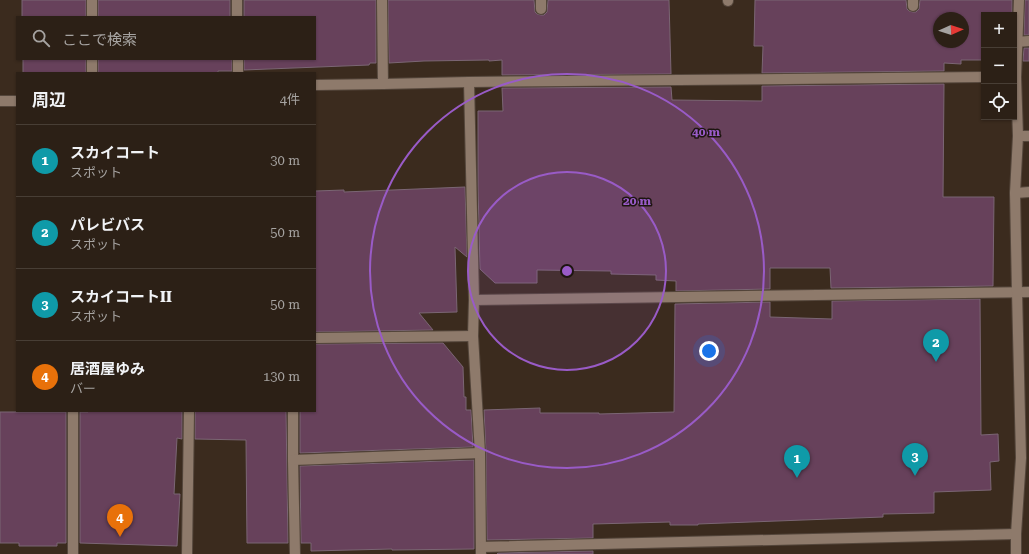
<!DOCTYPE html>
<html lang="ja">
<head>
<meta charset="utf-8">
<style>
	:root { --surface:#2c2016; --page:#34281f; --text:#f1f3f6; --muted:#a6a3a1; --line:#483e35; --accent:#0b8043 }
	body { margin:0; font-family:"Roboto Serif","Noto Sans JP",serif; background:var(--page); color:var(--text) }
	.controls { position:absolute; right:12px; top:12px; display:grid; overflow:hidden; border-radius:0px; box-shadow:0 1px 3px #0004 }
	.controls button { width:36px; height:36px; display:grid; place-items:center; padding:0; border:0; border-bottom:1px solid var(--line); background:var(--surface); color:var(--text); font:20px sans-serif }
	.compass { position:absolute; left:933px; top:12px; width:36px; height:36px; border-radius:50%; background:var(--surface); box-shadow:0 1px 3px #0004; rotate:87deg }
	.you { position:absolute; left:709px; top:351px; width:14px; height:14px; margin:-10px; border:3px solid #fff; border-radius:50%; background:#1a73e8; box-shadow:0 0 0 6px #1a73e833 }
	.badge { display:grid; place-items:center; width:26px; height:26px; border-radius:50%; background:var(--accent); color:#fff; font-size:13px; font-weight:700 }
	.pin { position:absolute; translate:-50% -33px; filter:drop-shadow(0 1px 2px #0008) }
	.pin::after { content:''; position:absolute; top:21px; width:14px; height:12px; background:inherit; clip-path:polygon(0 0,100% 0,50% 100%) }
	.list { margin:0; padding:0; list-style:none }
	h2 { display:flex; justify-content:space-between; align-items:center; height:52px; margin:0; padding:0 16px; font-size:17px }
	h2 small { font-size:13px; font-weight:400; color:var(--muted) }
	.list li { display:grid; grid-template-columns:26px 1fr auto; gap:12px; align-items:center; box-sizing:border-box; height:72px; padding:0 16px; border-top:1px solid var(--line) }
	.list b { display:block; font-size:15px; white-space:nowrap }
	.list p { margin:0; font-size:13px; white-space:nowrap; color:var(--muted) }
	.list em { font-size:13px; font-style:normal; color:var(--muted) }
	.icon { flex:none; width:22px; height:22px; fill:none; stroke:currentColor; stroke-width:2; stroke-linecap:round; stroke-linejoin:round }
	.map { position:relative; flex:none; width:1029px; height:554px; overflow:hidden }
	.search { position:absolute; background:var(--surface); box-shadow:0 1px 3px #0004; left:16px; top:16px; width:300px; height:44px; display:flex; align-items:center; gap:10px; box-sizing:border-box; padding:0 14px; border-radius:0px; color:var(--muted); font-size:15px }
	.panel { position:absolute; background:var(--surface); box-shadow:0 1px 3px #0004; left:16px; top:72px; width:300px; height:340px; border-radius:0px }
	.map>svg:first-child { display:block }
	.building { fill:#67415b; stroke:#7b6674; fill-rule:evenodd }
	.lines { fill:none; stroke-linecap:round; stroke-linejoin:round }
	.service-casing { stroke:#54463b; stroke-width:12 }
	.minor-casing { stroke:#54463b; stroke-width:12 }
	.service { stroke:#8e7a6b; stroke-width:10 }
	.minor { stroke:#8e7a6b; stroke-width:10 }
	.ring { fill:none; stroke:#995bc7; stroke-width:2 }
	.centre { fill:#995bc7; stroke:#1d1510; stroke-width:2 }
	.ring-label { font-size:12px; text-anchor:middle; font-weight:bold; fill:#995bc7; stroke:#1d1510; stroke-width:3; stroke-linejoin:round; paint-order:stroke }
</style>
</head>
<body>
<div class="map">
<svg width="1029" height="554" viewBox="0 0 1029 554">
	<rect width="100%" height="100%" fill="#3b2b1e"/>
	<g class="building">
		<rect x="22" y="0" width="64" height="17"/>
		<rect x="98" y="0" width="132" height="17"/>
		<path d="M244,0H376V63H370L369,65L244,70V59H315V17H244Z"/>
		<path d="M388,0H534L535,12L537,14L541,15H544L547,12L548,0H669L671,74L502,75V60L489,61V60L424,61L389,63Z"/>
		<path d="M755,0H906L907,9L909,11L913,12H916L919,9L920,0H1012V15H984V60H961V64L944,63V71L762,73L763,46H754ZM939,18H963V42H939Z"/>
		<path d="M1025,0H1029V35H1024Z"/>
		<path d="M1024,48H1029V61H1023Z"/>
		<rect x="23" y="59" width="63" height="14"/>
		<path d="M98,59H232V71H218V73H98Z"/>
		<path d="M944,84L943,197H994L993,286L831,288L830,268H770V289L676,291V281L656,280V275L611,274V271L537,270V283H495L480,269L478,186V111H503L502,88L671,87L672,100L762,101V86Z"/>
		<path d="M465,187L467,257L455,247L457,312L419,313L433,330L315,332V191L344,190V192Z"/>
		<path d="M980,299L981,435L998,434L999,461L990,462L991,490L934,492V513L883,514V517L698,524V525H670V522L593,524V538L487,540L486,453L484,410L540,408V413H599V414L674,412L675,304L770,302V317L832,319V301Z"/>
		<path d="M443,343L463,367L464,397H466V410H471L473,447L300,453V411H315V344Z"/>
		<path d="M88,411H182V439L177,438L174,494H180L177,546L80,543V412H88Z"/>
		<path d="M195,411H286L288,543H247L246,440L195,439Z"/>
		<path d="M0,412H66V543H57V546H19V543H0Z"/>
		<path d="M474,460V549L392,550V549L311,551V543H301L300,466Z"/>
		<path d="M593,551V554H497L498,553Z"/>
	</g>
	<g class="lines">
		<defs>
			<path id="service" d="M1015,193L1029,192"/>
			<g id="minor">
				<path d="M92,0V17"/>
				<path d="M237,0V17"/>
				<path d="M382,0L383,84"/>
				<path d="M728,1V0"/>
				<path d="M913,6V0"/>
				<path d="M541,9V0"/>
				<path d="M1017,42L1029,41"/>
				<path d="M92,59V73"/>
				<path d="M238,59V73"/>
				<path d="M469,82L474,300L473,336L480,453L481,553"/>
				<path d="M315,85L383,84L469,82L984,77"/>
				<path d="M0,101H17"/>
				<path d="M1018,136H1029"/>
				<path d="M474,300L1029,292"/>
				<path d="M315,338L473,336"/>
				<path d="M293,411V460L295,554"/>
				<path d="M293,460L480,453"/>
				<path d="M481,547L1016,534"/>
				<path d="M73,554V411"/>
				<path d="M187,554L189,411"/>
				<path d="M1016,554V534L1021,458L1017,292L1015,193L1018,136L1016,77L1019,0"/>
			</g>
		</defs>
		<use href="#service" class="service-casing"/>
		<use href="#minor" class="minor-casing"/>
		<use href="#service" class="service"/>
		<use href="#minor" class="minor"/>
	</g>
	<circle cx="567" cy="271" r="99" fill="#995bc7" fill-opacity=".12"/>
	<g class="ring">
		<circle cx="567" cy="271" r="99"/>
		<circle cx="567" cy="271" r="197"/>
	</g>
	<circle cx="567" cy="271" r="6" class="centre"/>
	<g class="ring-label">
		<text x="706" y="136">40 m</text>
		<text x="637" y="205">20 m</text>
	</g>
</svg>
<div class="controls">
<button>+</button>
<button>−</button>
<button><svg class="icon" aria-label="locate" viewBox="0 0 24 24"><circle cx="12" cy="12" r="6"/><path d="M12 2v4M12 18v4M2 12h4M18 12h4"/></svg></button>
</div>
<svg class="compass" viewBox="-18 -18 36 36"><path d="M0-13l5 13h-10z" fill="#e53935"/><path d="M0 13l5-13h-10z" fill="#a6a3a1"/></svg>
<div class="you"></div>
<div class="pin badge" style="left:797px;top:478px;background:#0f9aa8">1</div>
<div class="pin badge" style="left:936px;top:362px;background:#0f9aa8">2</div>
<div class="pin badge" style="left:915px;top:476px;background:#0f9aa8">3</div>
<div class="pin badge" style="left:120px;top:537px;background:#e8710a">4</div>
<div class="search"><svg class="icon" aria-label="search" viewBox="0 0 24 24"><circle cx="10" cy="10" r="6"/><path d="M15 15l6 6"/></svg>ここで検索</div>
<section class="panel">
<h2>周辺<small>4件</small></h2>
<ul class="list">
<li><span class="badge" style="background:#0f9aa8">1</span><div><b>スカイコート</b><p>スポット</p></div><em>30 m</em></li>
<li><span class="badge" style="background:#0f9aa8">2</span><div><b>パレビバス</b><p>スポット</p></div><em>50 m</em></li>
<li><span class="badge" style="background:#0f9aa8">3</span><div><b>スカイコートII</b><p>スポット</p></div><em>50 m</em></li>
<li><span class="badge" style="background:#e8710a">4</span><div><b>居酒屋ゆみ</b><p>バー</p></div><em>130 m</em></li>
</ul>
</section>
</div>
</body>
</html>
